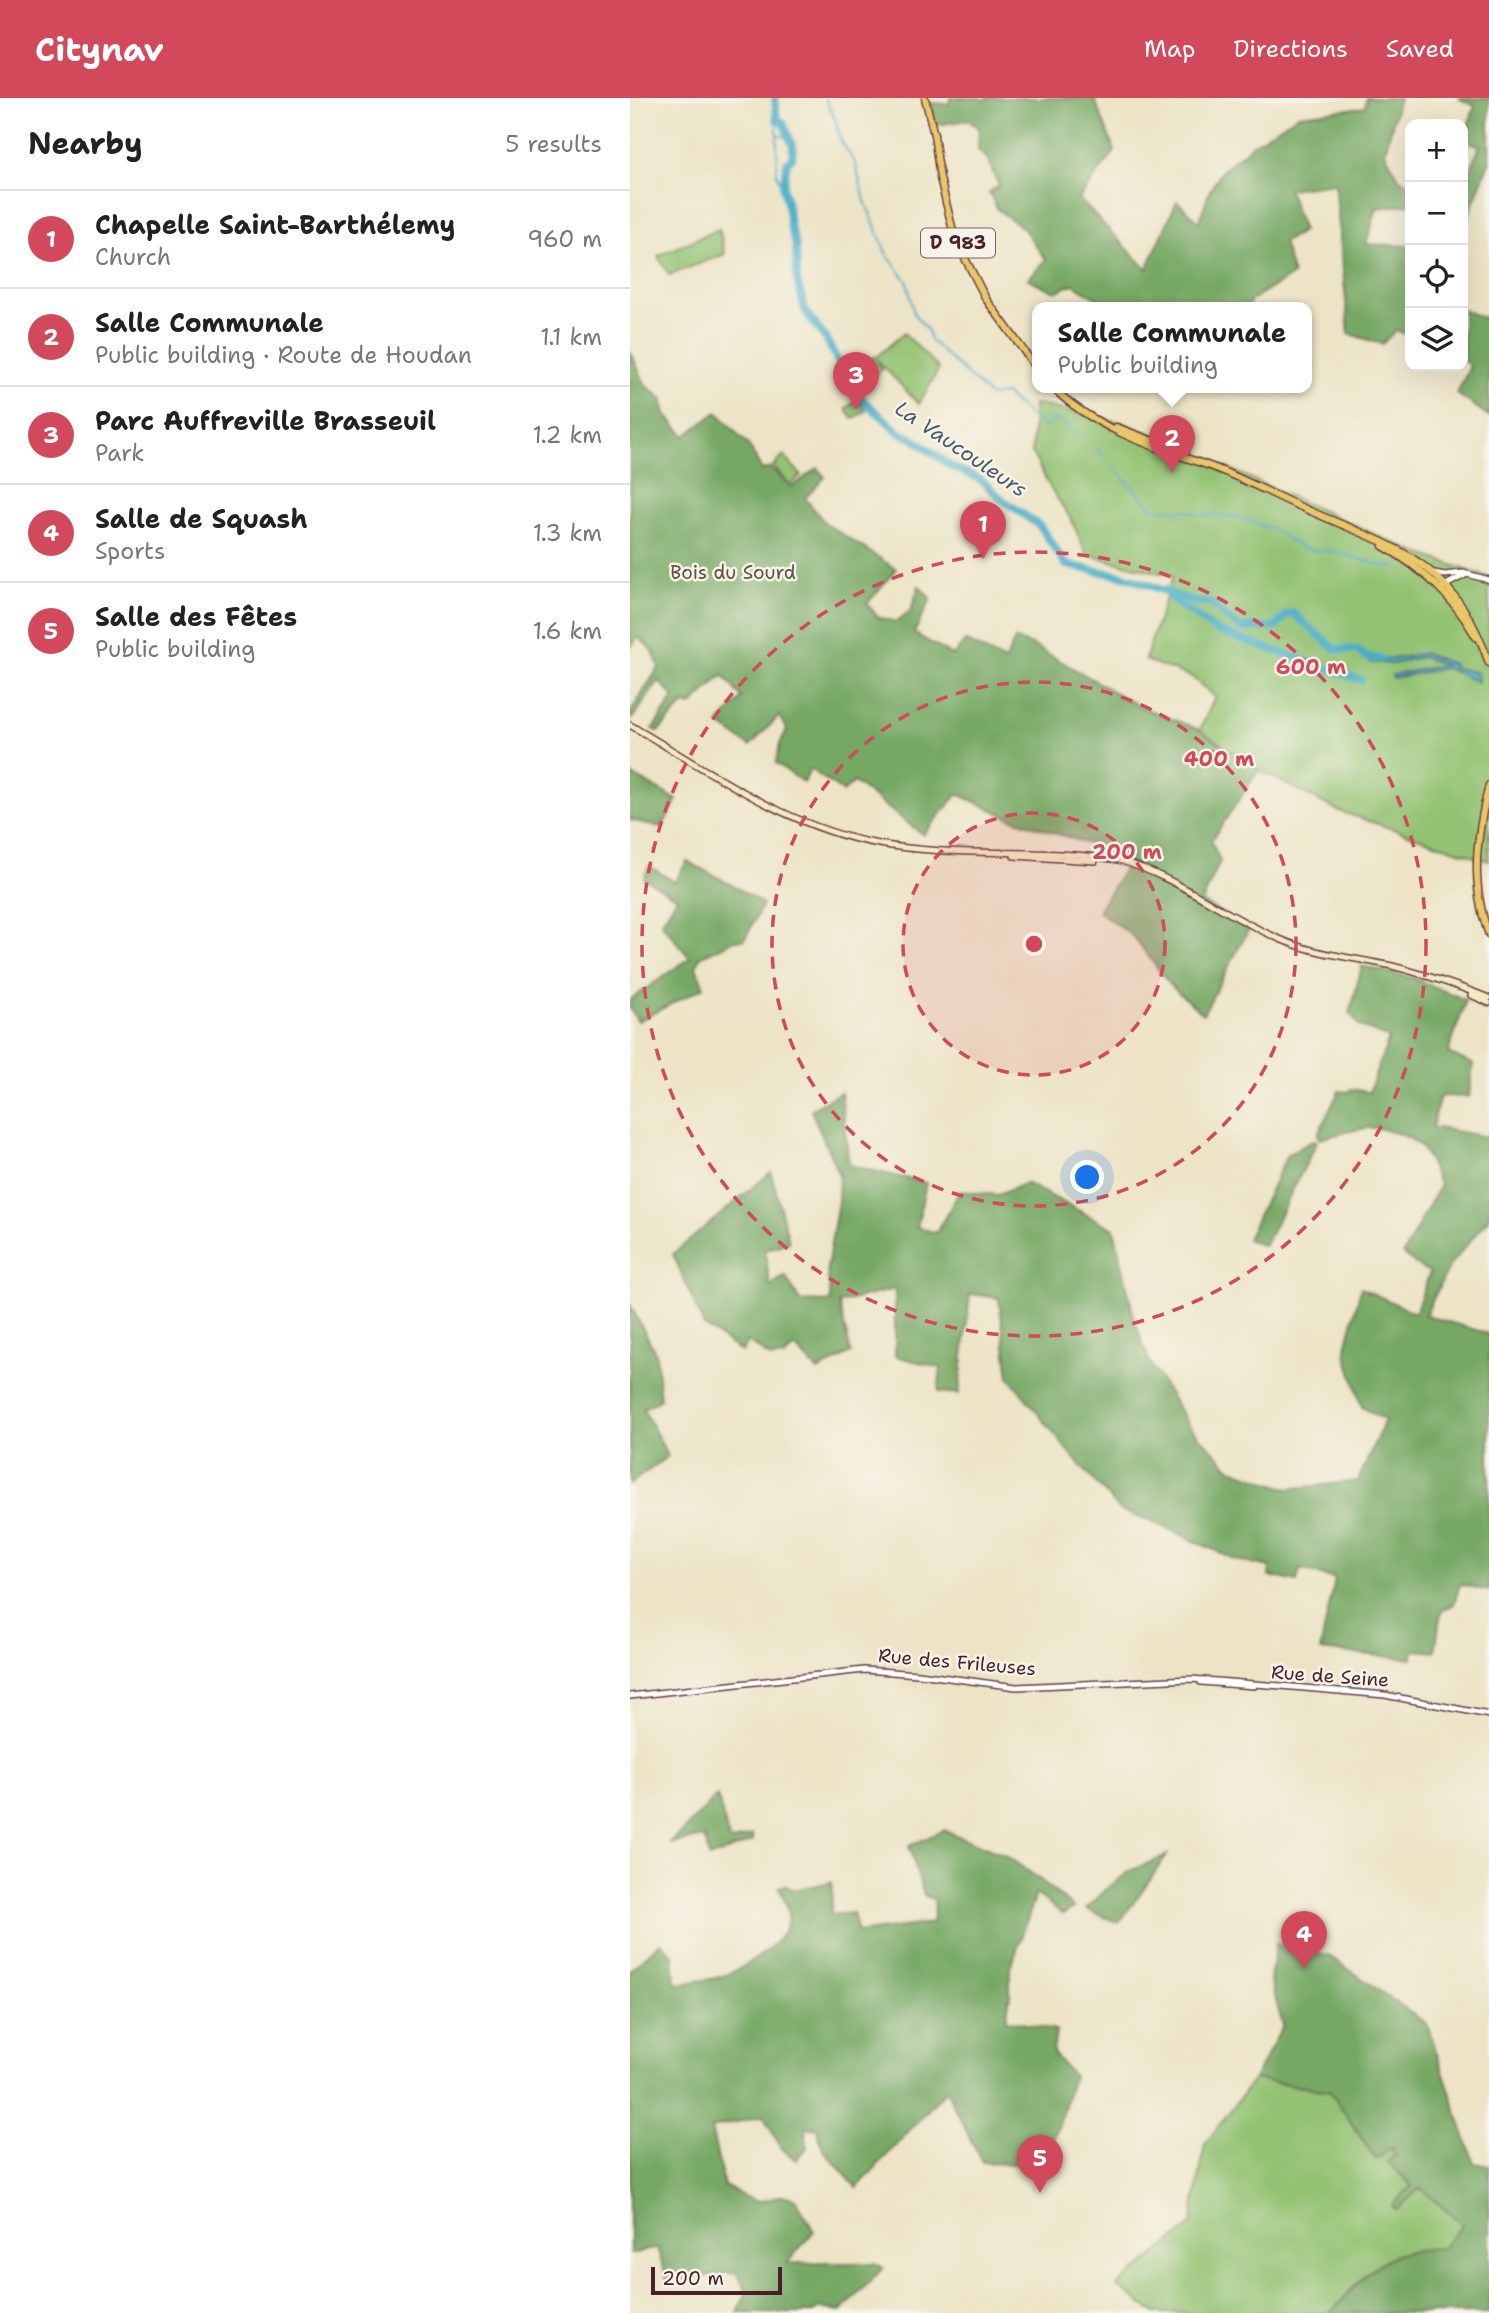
<!DOCTYPE html>
<html lang="en">
<head>
<meta charset="utf-8">
<style>
	:root { --surface:#fff; --page:#f6f6f6; --text:#222; --muted:#767676; --line:#e0e0e0; --accent:#d1495b }
	body { margin:0; font-family:"Shantell Sans",sans-serif; background:var(--page); color:var(--text) }
	.controls { position:absolute; right:21px; top:21px; display:grid; overflow:hidden; border-radius:14px; box-shadow:0 7px 28px #0002 }
	.controls button { width:63px; height:63px; display:grid; place-items:center; padding:0; border:0; border-bottom:2px solid var(--line); background:var(--surface); color:var(--text); font:35px sans-serif }
	.scale { position:absolute; left:21px; bottom:18px; width:131px; box-sizing:border-box; padding-left:7px; border:4px solid #4a1f2b; border-top:0; font-size:19px; line-height:24px; white-space:nowrap; color:#4a1f2b; -webkit-text-stroke:5px #f7f3e8; paint-order:stroke }
	.you { position:absolute; left:458px; top:1080px; width:24px; height:24px; margin:-18px; border:5px solid #fff; border-radius:50%; background:#1a73e8; box-shadow:0 0 0 10px #1a73e833 }
	.badge { display:grid; place-items:center; width:46px; height:46px; border-radius:50%; background:var(--accent); color:#fff; font-size:23px; font-weight:700 }
	.pin { position:absolute; translate:-50% -58px; filter:drop-shadow(0 2px 4px #0008) }
	.pin::after { content:''; position:absolute; top:37px; width:24px; height:21px; background:inherit; clip-path:polygon(0 0,100% 0,50% 100%) }
	.popup { position:absolute; left:402px; top:204px; width:280px; height:91px; box-sizing:border-box; display:grid; place-content:center; border-radius:14px; background:var(--surface); filter:drop-shadow(0 2px 5px #0005); font-size:23px; white-space:nowrap; color:var(--muted) }
	.popup b { font-size:26px; color:var(--text) }
	.popup::after { content:''; position:absolute; left:50%; top:100%; margin-left:-14px; border:14px solid transparent; border-top-color:var(--surface) }
	.list { margin:0; padding:0; list-style:none }
	h2 { display:flex; justify-content:space-between; align-items:center; height:91px; margin:0; padding:0 28px; font-size:30px }
	h2 small { font-size:23px; font-weight:400; color:var(--muted) }
	.list li { display:grid; grid-template-columns:46px 1fr auto; gap:21px; align-items:center; box-sizing:border-box; height:98px; padding:0 28px; border-top:2px solid var(--line) }
	.list b { display:block; font-size:26px; white-space:nowrap }
	.list p { margin:0; font-size:23px; white-space:nowrap; color:var(--muted) }
	.list em { font-size:23px; font-style:normal; color:var(--muted) }
	.icon { flex:none; width:38px; height:38px; fill:none; stroke:currentColor; stroke-width:2; stroke-linecap:round; stroke-linejoin:round }
	.map { position:relative; flex:none; width:859px; height:2215px; overflow:hidden }
	header { display:flex; align-items:center; gap:42px; box-sizing:border-box; height:98px; padding:0 35px; background:var(--accent); color:#fff }
	header strong { font-size:33px }
	nav { display:flex; gap:38px; margin-inline-start:auto; font-size:24px }
	main { display:flex }
	aside { flex:1; background:var(--surface) }
	.map>svg:first-child { display:block }
	.green { fill:#93c272; stroke:#6e704e; stroke-width:2 }
	.forest { fill:#76a864; stroke:#606448; stroke-width:2 }
	.water { fill:#49aec8; stroke:#4a667a; stroke-width:2 }
	.lines { fill:none; stroke-linecap:round; stroke-linejoin:round }
	.stream { stroke:#49aec8; stroke-width:2 }
	.river { stroke:#49aec8; stroke-width:8 }
	.tertiary-casing { stroke:#623d42; stroke-width:8 }
	.secondary-casing { stroke:#623d42; stroke-width:8 }
	.primary-casing { stroke:#623d42; stroke-width:9 }
	.tertiary { stroke:#fff; stroke-width:5 }
	.secondary { stroke:#f6e9c3; stroke-width:5 }
	.primary { stroke:#e9c769; stroke-width:6 }
	.ring { fill:none; stroke:#d1495b; stroke-width:3.5; stroke-dasharray:12 9 }
	.labels { text-anchor:middle; dominant-baseline:central; stroke-width:5; stroke-linejoin:round; paint-order:stroke }
	.shield { fill:#f7f3e8; stroke:#7e5f64; stroke-width:2 }
	.shield-label { font-size:18px; font-weight:bold; fill:#4a1f2b }
	.park-label { font-size:19px; fill:#605040; stroke:#f7f3e8 }
	.street-label { font-size:19px; fill:#4a1f2b; stroke:#f7f3e8 }
	.water-label { font-size:21px; font-style:italic; fill:#4a586a; stroke:#f7f3e8 }
	.centre { fill:#d1495b; stroke:#f7f3e8; stroke-width:3.5 }
	.ring-label { font-size:21px; text-anchor:middle; font-weight:bold; fill:#d1495b; stroke:#f7f3e8; stroke-width:5; stroke-linejoin:round; paint-order:stroke }
</style>
</head>
<body>
<header>
<strong>Citynav</strong>
<nav><a>Map</a><a>Directions</a><a>Saved</a></nav>
</header>
<main>
<aside>
<h2>Nearby<small>5 results</small></h2>
<ul class="list">
<li><span class="badge">1</span><div><b>Chapelle Saint-Barthélemy</b><p>Church</p></div><em>960 m</em></li>
<li><span class="badge">2</span><div><b>Salle Communale</b><p>Public building · Route de Houdan</p></div><em>1.1 km</em></li>
<li><span class="badge">3</span><div><b>Parc Auffreville Brasseuil</b><p>Park</p></div><em>1.2 km</em></li>
<li><span class="badge">4</span><div><b>Salle de Squash</b><p>Sports</p></div><em>1.3 km</em></li>
<li><span class="badge">5</span><div><b>Salle des Fêtes</b><p>Public building</p></div><em>1.6 km</em></li>
</ul>
</aside>
<div class="map">
<svg width="859" height="2215" viewBox="0 0 859 2215">
	<rect width="100%" height="100%" fill="#f7f3e8"/>
	<filter id="ink" filterUnits="userSpaceOnUse"><feTurbulence type="fractalNoise" baseFrequency=".0143" numOctaves="2"/><feDisplacementMap in="SourceGraphic" scale="14" xChannelSelector="R" yChannelSelector="G"/><feConvolveMatrix kernelMatrix="1 2 1 2 8 2 1 2 1" color-interpolation-filters="sRGB"/></filter>
	<filter id="wash" filterUnits="userSpaceOnUse"><feTurbulence type="fractalNoise" baseFrequency=".00686" numOctaves="4" result="noise"/><feDisplacementMap in="SourceGraphic" scale="28" xChannelSelector="R" yChannelSelector="G"/><feGaussianBlur stdDeviation="1.57" result="paint"/><feColorMatrix in="noise" values="0 0 0 0 0 0 0 0 0 0 0 0 0 0 0 0 0 1.4 0 .05"/><feComposite in="paint" operator="in"/></filter>
	<g filter="url(#wash)">
		<rect width="100%" height="100%" fill="#ede4c6"/>
		<g class="green">
			<path d="M89,131L95,156L39,177L28,158Z"/>
			<path d="M274,235L309,271L289,306L247,262L252,272L239,281L230,268L243,259L245,260Z"/>
			<path d="M227,302L236,313L223,321L216,311Z"/>
			<path d="M404,306L490,324L519,335L780,452L859,480V763L709,713L629,672L570,632L585,599L562,579L515,562L543,478L457,457L441,421L421,391L402,355Z"/>
			<path d="M154,358L171,377L160,387L143,368Z"/>
			<path d="M624,1981L700,1993L745,2061L761,2050L765,2056L759,2064L782,2088L762,2107L766,2112L789,2089L833,2127L812,2150C800,2150 766,2155 757,2161C735,2173 718,2197 700,2215H525L487,2188L561,2127L575,2046Z"/>
		</g>
		<g class="forest">
			<path d="M320,0H349L352,2L358,0H464L485,53L449,101L517,171L547,103L569,124L579,94L591,74L623,46L668,17L735,9L736,0H769L755,54L770,82L780,85V106L747,110L736,146L780,148V180L778,193L780,194V238L766,232L752,246L719,236L705,85L658,91L673,133L653,144L663,177L621,202L618,209H481L443,186L425,194L398,181L416,162L393,130L367,111L359,94L369,88L357,60L348,52L349,30L338,22L306,27L301,5L319,6Z"/>
			<path d="M828,0H859V64L838,119L833,116V90L850,48L833,42L845,8Z"/>
			<path d="M833,212L859,222V318L827,296L840,268L833,262Z"/>
			<path d="M0,253L16,288L32,300L36,317L55,338L87,314L119,348L132,372L140,370L162,389L187,370L195,379L175,400L195,425L266,471L237,506L248,519L266,524L281,512L289,488L301,501L284,535L323,558L335,543L375,563L385,541L402,547L511,609L570,632L629,672L581,743L590,763L572,804L619,831L573,916L541,888L504,839L468,813L501,760L383,721L328,696L293,737L224,684L213,694L180,671L174,685L146,665L150,646L157,632L149,618L120,648L88,626L112,600L93,577L61,608L54,606L28,634L23,631L44,599L29,583L2,621H0V615L29,569L23,553L8,539L0,550Z"/>
			<path d="M0,676L47,702L32,729L0,722Z"/>
			<path d="M57,763L104,788L133,806L114,842H105L70,859L66,869L74,889L8,923L0,911V902L60,860L31,825L47,800L14,780L19,768L45,784Z"/>
			<path d="M732,868L783,880L836,902L818,955L843,966L839,999L810,998L802,1029L859,1039V1120L820,1167L795,1217L859,1236V1493L830,1486L824,1506L811,1513L805,1554L784,1552L782,1561L690,1552L705,1481L670,1471L667,1484L639,1478L640,1469L606,1462L521,1423L491,1413L442,1358L379,1279L369,1200L340,1196L329,1296L308,1294L311,1270L265,1258V1191L209,1205L221,1255L188,1273L165,1249L154,1259L141,1260L118,1243L112,1254L74,1228L43,1156L141,1074L159,1144L135,1152L140,1188L155,1178L170,1203L201,1204L197,1170L208,1103L209,1077L181,1012L211,994L219,1067L296,1085L287,1129L306,1135L330,1093L368,1097L396,1085L484,1131L505,1224L520,1265L561,1330L601,1371L658,1391L728,1383L755,1322L732,1309L717,1260L716,1249L731,1190L785,1215L800,1174L787,1168L773,1156L810,1087C802,1075 800,1059 790,1048C781,1038 750,1028 738,1030C721,1032 705,1037 689,1041L688,1036L709,993L718,994L721,991L739,994L759,940L729,928L720,915Z"/>
			<path d="M684,1042L687,1044L634,1148L617,1141L657,1057Z"/>
			<path d="M0,1206L26,1256L30,1302L13,1311L38,1358L0,1386Z"/>
			<path d="M87,1698L100,1744L122,1737L123,1743L79,1760L75,1739L40,1746Z"/>
			<path d="M314,1732L376,1758L408,1780L444,1810L433,1816L406,1796L380,1872V1897L376,1922L426,1932L423,1955L443,1978L431,2021L413,2068L352,2064L316,1992L227,2090L193,2052L187,2031L175,2029L177,2050L166,2062L152,2051L133,2018L81,2030L94,2088C103,2092 116,2101 126,2103C139,2104 150,2093 165,2101L184,2133L157,2165H244L253,2170L212,2213L189,2210L184,2215H108L117,2194L107,2174L38,2183L27,2150L0,2156V1872L31,1844L43,1857L45,1886C59,1884 75,1883 89,1879C109,1874 152,1847 157,1826C161,1813 154,1801 149,1789L155,1787L162,1792L202,1784L201,1817L223,1815L228,1835L302,1825L305,1802L294,1797L279,1748Z"/>
			<path d="M537,1757L489,1825L456,1811L479,1789L500,1773Z"/>
			<path d="M646,1846L701,1859L797,1926L844,2065L859,2068V2215H700C718,2197 735,2174 757,2161C766,2155 800,2150 812,2150L833,2127L790,2090L766,2112L762,2107L782,2088L758,2064L765,2057L762,2050L746,2061L700,1993L624,1981L653,1928L640,1881Z"/>
		</g>
		<path class="water" d="M794,555L823,566L822,569L847,575L848,584L816,570L763,580L762,577L815,567L792,559L763,566L740,564L741,556C756,566 778,558 794,555Z"/>
		<g class="lines">
			<g class="stream">
				<path d="M195,0L205,21L211,43L225,65L235,103L257,157L277,183L284,216L297,232L300,242L360,298L375,296L414,330L424,321L429,322L451,339"/>
				<path d="M146,4L149,0"/>
				<path d="M147,22V38H159"/>
				<path d="M147,38V76L154,96"/>
				<path d="M466,351L475,359"/>
				<path d="M484,369L522,410L557,413L572,417L604,418L643,431L658,442L678,452L703,453L750,467L764,469"/>
			</g>
			<g class="river">
				<path d="M145,0L147,22L153,24L163,48L162,60L157,64L153,90L157,105L160,128L166,148L167,183L172,201L175,213L196,241L210,268L227,289L230,299L270,335L284,341L322,369L350,381L373,402L410,428L436,467L494,478L565,504L581,505L594,518L611,530L646,529L656,517L663,515L705,551L727,552L736,559L751,561"/>
				<path d="M536,492L544,503L587,533L731,582"/>
			</g>
		</g>
	</g>
	<g filter="url(#ink)">
		<g class="lines">
			<defs>
				<g id="tertiary">
					<path d="M804,475L815,477L833,475L859,482"/>
					<path d="M814,488L835,477"/>
					<path d="M571,1584L624,1588"/>
					<path d="M651,1588L755,1597L859,1617"/>
					<path d="M0,1598L234,1572L289,1576L386,1589L561,1581L651,1588"/>
				</g>
				<g id="secondary">
					<path d="M0,627C79,673 158,730 249,746C327,760 409,749 488,762C549,779 598,821 657,844C691,857 726,860 762,868C794,876 828,888 859,900"/>
					<path d="M384,758L465,763"/>
					<path d="M841,897L859,905"/>
				</g>
				<g id="primary">
					<path d="M295,0L304,37L310,80L325,141L356,201L407,271"/>
					<path d="M422,289C461,328 517,347 568,364C603,375 637,394 671,409C763,450 823,459 859,565"/>
					<path d="M486,329L555,355"/>
					<path d="M753,448C793,471 823,498 846,539"/>
					<path d="M859,687C846,739 840,786 859,837"/>
				</g>
			</defs>
			<use href="#tertiary" class="tertiary-casing"/>
			<use href="#secondary" class="secondary-casing"/>
			<use href="#primary" class="primary-casing"/>
			<use href="#tertiary" class="tertiary"/>
			<use href="#secondary" class="secondary"/>
			<use href="#primary" class="primary"/>
		</g>
	</g>
	<circle cx="404" cy="846" r="131" fill="#d1495b" fill-opacity=".12"/>
	<g class="ring">
		<circle cx="404" cy="846" r="131"/>
		<circle cx="404" cy="846" r="262"/>
		<circle cx="404" cy="846" r="392"/>
	</g>
	<g class="labels">
		<rect class="shield" x="291" y="130.5" width="74" height="29" rx="5"/>
		<g class="shield-label">
			<text x="328" y="145">D 983</text>
		</g>
		<g class="park-label">
			<text x="103" y="474">Bois du Sourd</text>
		</g>
		<g class="street-label">
			<text transform="translate(327 1564) rotate(5)">Rue des Frileuses</text>
			<text transform="translate(700 1578) rotate(4)">Rue de Seine</text>
		</g>
		<g class="water-label">
			<text transform="translate(331 351) rotate(34)">La Vaucouleurs</text>
		</g>
	</g>
	<circle cx="404" cy="846" r="10" class="centre"/>
	<g class="ring-label">
		<text x="681" y="576">600 m</text>
		<text x="589" y="668">400 m</text>
		<text x="497" y="761">200 m</text>
	</g>
</svg>
<div class="controls">
<button>+</button>
<button>−</button>
<button><svg class="icon" aria-label="locate" viewBox="0 0 24 24"><circle cx="12" cy="12" r="6"/><path d="M12 2v4M12 18v4M2 12h4M18 12h4"/></svg></button>
<button><svg class="icon" aria-label="layers" viewBox="0 0 24 24"><path d="M12 4l9 5-9 5-9-5zM3 14l9 5 9-5"/></svg></button>
</div>
<div class="scale">200 m</div>
<div class="you"></div>
<div class="pin badge" style="left:353px;top:461px">1</div>
<div class="pin badge" style="left:542px;top:375px">2</div>
<div class="popup"><b>Salle Communale</b>Public building</div>
<div class="pin badge" style="left:226px;top:312px">3</div>
<div class="pin badge" style="left:674px;top:1871px">4</div>
<div class="pin badge" style="left:410px;top:2095px">5</div>
</div>
</main>
</body>
</html>
